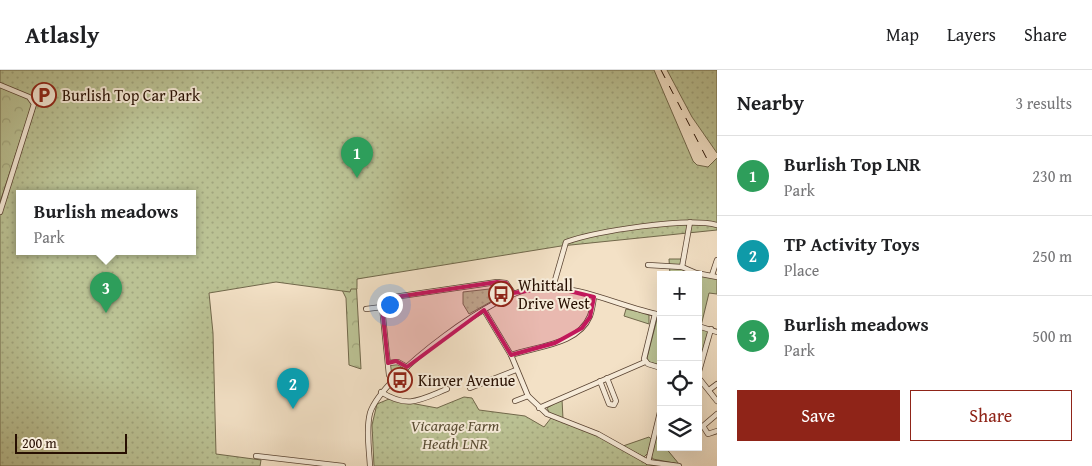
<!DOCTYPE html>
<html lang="en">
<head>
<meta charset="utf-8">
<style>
	:root { --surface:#fff; --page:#f6f6f6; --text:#202124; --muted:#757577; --line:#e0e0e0; --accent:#8f2418 }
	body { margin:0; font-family:"Gentium Book Plus",serif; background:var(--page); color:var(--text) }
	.controls { position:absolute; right:15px; bottom:15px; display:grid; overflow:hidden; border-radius:0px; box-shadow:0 5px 20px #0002 }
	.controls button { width:45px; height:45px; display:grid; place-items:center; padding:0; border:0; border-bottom:1px solid var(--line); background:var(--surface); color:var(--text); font:25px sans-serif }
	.scale { position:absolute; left:15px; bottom:12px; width:112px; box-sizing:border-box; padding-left:5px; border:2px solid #270f02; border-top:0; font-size:14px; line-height:18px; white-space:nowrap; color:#270f02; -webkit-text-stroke:4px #f7ecda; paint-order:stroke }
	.you { position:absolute; left:389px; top:234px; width:18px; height:18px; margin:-12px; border:4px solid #fff; border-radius:50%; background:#1a73e8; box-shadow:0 0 0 8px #1a73e833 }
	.badge { display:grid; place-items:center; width:32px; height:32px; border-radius:50%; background:var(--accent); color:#fff; font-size:16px; font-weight:700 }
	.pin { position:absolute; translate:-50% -41px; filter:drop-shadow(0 1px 2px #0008) }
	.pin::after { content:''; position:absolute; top:26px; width:18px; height:15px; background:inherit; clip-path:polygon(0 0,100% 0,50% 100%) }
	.popup { position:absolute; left:16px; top:120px; width:180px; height:65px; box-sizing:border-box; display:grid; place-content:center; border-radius:0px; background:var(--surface); filter:drop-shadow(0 1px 4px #0005); font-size:16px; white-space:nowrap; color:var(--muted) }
	.popup b { font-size:19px; color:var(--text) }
	.popup::after { content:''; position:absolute; left:50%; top:100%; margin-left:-10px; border:10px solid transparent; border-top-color:var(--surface) }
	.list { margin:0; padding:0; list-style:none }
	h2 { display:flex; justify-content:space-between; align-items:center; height:65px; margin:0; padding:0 20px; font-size:21px }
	h2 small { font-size:16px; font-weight:400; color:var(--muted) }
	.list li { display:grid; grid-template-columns:32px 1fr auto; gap:15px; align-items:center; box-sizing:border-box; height:80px; padding:0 20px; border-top:1px solid var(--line) }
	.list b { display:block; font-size:19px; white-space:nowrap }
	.list p { margin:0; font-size:16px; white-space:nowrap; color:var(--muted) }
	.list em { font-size:16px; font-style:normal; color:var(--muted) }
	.actions { display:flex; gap:10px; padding:15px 20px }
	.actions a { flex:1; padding:11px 0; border:1px solid var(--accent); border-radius:0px; text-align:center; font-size:18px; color:var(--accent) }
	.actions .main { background:var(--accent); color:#fff }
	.icon { flex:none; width:28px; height:28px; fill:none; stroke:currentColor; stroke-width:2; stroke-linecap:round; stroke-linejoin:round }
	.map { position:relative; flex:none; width:717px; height:396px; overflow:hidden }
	header { display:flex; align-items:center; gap:30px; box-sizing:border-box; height:70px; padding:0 25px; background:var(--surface); border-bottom:1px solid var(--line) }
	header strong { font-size:24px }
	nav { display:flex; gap:28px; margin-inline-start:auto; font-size:18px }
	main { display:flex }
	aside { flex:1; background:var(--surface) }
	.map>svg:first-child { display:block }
	.green { fill:#bbc294; stroke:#71684b }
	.forest { fill:url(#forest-crowns); stroke:#71684b }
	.park { fill:url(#park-dots); stroke:#71684b; fill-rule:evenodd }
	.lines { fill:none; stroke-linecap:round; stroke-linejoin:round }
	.minor-casing { stroke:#5a4433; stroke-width:6 }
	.minor { stroke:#f7ecda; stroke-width:4.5 }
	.rail { stroke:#270f02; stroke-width:1; stroke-dasharray:9 9; stroke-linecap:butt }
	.marked { fill:#c2185b; fill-opacity:0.2; stroke:#c2185b; stroke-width:4; stroke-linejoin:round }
	.labels { text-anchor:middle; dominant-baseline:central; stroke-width:4; stroke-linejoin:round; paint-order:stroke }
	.poi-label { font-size:16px; fill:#270f02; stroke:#f7ecda; text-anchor:start }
	.park-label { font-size:16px; font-style:italic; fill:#5b4e35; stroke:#f7ecda }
</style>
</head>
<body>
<header>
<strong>Atlasly</strong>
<nav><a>Map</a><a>Layers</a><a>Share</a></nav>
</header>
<main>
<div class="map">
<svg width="717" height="396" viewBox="0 0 717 396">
	<defs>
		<pattern id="forest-crowns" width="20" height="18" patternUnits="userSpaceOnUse" patternTransform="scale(1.25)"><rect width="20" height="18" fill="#bbc294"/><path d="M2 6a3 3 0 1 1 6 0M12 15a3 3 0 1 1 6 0" fill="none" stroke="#a1a67e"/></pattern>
		<pattern id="park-dots" width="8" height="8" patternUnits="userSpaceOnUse" patternTransform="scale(1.25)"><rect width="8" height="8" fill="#bbc294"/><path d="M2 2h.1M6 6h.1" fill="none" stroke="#a1a67e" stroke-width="1.8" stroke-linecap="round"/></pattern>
	</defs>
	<rect width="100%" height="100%" fill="#f3e1c6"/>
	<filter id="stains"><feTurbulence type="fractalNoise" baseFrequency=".004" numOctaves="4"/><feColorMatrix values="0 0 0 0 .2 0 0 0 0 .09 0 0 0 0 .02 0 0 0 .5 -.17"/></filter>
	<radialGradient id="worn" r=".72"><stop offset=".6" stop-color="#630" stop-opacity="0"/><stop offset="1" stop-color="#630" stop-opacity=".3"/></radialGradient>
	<g class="green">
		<path d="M669,189H683L682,197L717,207V224L709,223L701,256H698V205H670Z"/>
		<path d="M626,239L649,244V254L624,246Z"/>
		<path d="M657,249H661V295L649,292L647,288Z"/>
		<path d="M698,258L708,261V263L698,302Z"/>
		<path d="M395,291L407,297L392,309L388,293Z"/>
		<path d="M562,329L563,349L550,344L547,338Z"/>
		<path d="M659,356H661V377H665L679,394L653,389L651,386Z"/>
		<path d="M649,367L652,370L648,383L644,387L623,376Z"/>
	</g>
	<g class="forest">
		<path d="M0,17L28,28L32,35L0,132Z"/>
		<path d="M455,188L356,209L361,299L349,295L346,228L342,220L279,200Z"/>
	</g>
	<g class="park">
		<path d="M0,0H654L693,91L697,95L708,97L717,88V160L561,176L357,209V219H351L350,222L276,212L209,223L213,263L216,384L261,390L260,396H0V134L4,135L36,35L30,26L0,13ZM20,124H192V182H20Z"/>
		<path d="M667,0H717V83L692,47Z"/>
		<path d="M507,217L508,222L469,244L463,234V222Z"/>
		<path d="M464,327L472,328L479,340L525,346L544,357L551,348L598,364L651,395L673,396H374L372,355L377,334L389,329L437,338Z"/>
	</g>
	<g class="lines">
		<defs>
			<g id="minor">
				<path d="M0,15L29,27L34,34L0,142"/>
				<path d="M648,195L682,197L696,203L717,207"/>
				<path d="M682,197L690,152"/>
				<path d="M712,205L717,190"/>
				<path d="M553,217L566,172C597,161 686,147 717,155"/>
				<path d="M366,239L382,237"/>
				<path d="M484,240L511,285L528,326L547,344L598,364L648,392L679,396"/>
				<path d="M655,244L644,289L648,294L661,298"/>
				<path d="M698,256L717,262"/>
				<path d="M511,285C537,276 578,275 590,246C592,241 593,233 594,227"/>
				<path d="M388,293L398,292L407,297"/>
				<path d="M698,305L711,259"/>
				<path d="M698,307L717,331"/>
				<path d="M392,310L389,305L382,237L385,230L394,227L497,212L506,213L513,223"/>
				<path d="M600,311L609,334L614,335L616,331L607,308"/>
				<path d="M470,318L516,300"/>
				<path d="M709,320L717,314"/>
				<path d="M381,322C408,339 420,330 447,319"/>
				<path d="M515,331L528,326"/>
				<path d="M539,338L645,292"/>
				<path d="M717,344L703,356L708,364L717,361"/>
				<path d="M256,386L343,396"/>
				<path d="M648,392L661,338"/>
				<path d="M370,396C369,379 366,359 370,343C382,305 500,218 539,217C580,215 621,237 661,245"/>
			</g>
		</defs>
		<use href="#minor" class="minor-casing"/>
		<use href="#minor" class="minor"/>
		<path class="rail" d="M661,0L707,89"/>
	</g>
	<path class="marked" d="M497,212L506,213L513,223L553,217L594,227L590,247L582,258L555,273L511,285L484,240L407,297L396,291L388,293L382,237L389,228Z"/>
	<defs>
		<symbol id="parking-ring" viewBox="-11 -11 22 22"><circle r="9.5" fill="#f7ecda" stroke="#8f2418" stroke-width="1.5"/><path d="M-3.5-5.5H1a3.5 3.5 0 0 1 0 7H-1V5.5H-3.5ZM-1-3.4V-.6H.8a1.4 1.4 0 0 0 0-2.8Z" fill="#8f2418"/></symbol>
		<symbol id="bus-ring" viewBox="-11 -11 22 22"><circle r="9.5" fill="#f7ecda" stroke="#8f2418" stroke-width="1.5"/><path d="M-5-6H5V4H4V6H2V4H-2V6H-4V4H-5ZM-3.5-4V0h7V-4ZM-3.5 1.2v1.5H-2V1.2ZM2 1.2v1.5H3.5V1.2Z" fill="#8f2418"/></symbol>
	</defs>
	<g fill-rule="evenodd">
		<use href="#parking-ring" x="30" y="11" width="28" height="28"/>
		<use href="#bus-ring" x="487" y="210" width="28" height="28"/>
		<use href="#bus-ring" x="386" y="296" width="28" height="28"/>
	</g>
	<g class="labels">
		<g class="poi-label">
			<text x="62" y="25">Burlish Top Car Park</text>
			<text x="518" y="215">Whittall<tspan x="518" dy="18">Drive West</tspan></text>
			<text x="418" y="310">Kinver Avenue</text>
		</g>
		<g class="park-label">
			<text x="455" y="355">Vicarage Farm<tspan x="455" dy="18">Heath LNR</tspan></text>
		</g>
	</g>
	<rect width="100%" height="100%" filter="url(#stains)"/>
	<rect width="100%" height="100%" fill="url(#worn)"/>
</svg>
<div class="controls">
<button>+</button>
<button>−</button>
<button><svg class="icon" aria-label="locate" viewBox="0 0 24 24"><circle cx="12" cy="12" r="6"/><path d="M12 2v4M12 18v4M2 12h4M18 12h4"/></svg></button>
<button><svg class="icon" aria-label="layers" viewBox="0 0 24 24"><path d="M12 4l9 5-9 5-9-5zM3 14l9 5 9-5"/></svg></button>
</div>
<div class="scale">200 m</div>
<div class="you"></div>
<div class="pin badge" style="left:357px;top:108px;background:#2e9e5b">1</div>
<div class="pin badge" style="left:293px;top:339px;background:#0f9aa8">2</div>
<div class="pin badge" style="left:106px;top:243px;background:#2e9e5b">3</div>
<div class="popup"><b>Burlish meadows</b>Park</div>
</div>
<aside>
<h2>Nearby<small>3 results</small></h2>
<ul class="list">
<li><span class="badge" style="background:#2e9e5b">1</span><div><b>Burlish Top LNR</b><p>Park</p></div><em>230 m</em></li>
<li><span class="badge" style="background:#0f9aa8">2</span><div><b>TP Activity Toys</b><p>Place</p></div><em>250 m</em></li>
<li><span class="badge" style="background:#2e9e5b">3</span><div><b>Burlish meadows</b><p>Park</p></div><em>500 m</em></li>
</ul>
<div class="actions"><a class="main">Save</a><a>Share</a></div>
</aside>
</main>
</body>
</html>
